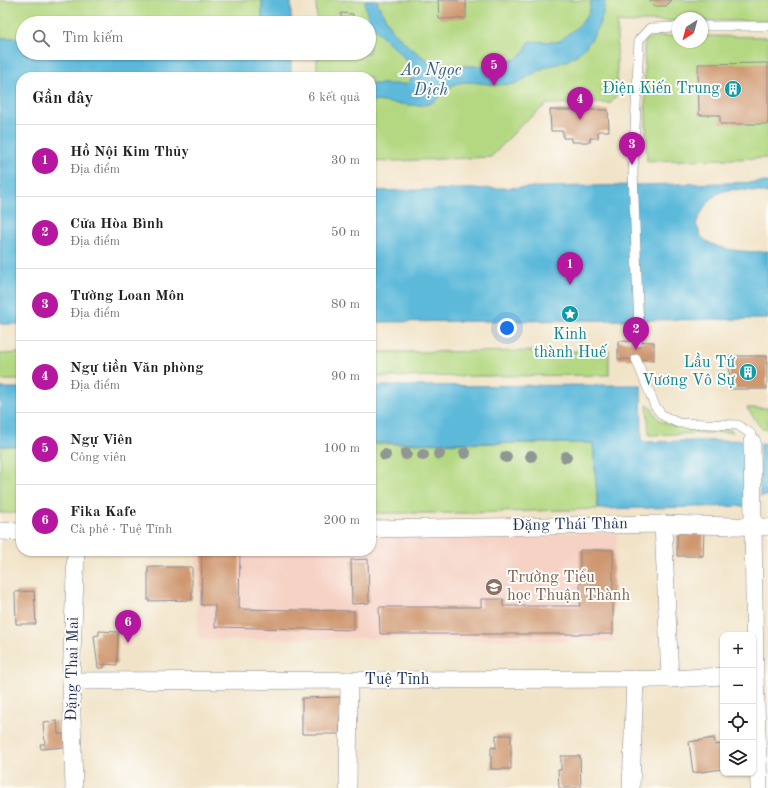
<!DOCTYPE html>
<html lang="vi">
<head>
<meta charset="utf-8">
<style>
	:root { --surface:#fff; --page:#f6f6f6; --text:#202124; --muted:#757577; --line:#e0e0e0; --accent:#b5179e }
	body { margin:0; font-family:"Old Standard TT",serif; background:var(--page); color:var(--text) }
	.controls { position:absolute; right:12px; bottom:12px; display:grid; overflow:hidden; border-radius:8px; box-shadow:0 1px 3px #0004 }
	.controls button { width:36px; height:36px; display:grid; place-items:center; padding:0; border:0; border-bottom:1px solid var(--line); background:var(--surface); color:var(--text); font:20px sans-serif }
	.compass { position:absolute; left:672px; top:12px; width:36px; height:36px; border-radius:50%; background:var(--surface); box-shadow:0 1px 3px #0004; rotate:216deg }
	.you { position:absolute; left:507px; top:328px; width:14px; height:14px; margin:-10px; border:3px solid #fff; border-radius:50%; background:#1a73e8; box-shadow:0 0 0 6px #1a73e833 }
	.badge { display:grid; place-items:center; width:26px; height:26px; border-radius:50%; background:var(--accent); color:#fff; font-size:13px; font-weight:700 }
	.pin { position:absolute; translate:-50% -33px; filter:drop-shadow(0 1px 2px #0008) }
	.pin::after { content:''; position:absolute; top:21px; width:14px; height:12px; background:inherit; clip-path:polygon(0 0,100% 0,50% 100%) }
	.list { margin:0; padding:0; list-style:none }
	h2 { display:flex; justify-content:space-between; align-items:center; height:52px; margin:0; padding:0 16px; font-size:17px }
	h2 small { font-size:13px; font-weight:400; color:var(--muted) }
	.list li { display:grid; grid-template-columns:26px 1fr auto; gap:12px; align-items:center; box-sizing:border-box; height:72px; padding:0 16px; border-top:1px solid var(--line) }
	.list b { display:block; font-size:15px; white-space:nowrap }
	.list p { margin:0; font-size:13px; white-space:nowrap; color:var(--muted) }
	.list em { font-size:13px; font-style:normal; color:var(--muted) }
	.icon { flex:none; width:22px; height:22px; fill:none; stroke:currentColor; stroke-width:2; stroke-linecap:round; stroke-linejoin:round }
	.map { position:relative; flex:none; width:768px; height:788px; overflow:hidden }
	.search { position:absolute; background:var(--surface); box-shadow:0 1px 3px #0004; left:16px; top:16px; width:360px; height:44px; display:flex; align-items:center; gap:10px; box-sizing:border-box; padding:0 14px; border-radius:22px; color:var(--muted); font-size:15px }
	.panel { position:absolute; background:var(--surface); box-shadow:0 1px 3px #0004; left:16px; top:72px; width:360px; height:484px; border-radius:16px }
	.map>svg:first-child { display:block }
	.built { fill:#f6d2c5 }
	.green { fill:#b4d881; stroke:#688470 }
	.water { fill:#5cb9da; stroke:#3c749c }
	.building { fill:#cf976f }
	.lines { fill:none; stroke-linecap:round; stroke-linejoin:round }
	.lane-casing { stroke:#868992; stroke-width:10 }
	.street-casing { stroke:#868992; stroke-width:18 }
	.lane { stroke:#fff; stroke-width:9 }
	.street { stroke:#fff; stroke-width:17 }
	.tree { fill:#909792 }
	.labels { text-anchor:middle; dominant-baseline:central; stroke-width:4; stroke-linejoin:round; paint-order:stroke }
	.culture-label { font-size:16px; fill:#0d838f; stroke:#fdfcf7; text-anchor:end }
	.street-label { font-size:16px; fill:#1b2f5e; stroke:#fdfcf7 }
	.education-label { font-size:16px; fill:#785e54; stroke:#fdfcf7; text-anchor:start }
	.water-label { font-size:17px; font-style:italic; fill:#325f89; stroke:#fdfcf7 }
</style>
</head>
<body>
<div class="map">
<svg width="768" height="788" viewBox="0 0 768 788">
	<rect width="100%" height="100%" fill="#fdfcf7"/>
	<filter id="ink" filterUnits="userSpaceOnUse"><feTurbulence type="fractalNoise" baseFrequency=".025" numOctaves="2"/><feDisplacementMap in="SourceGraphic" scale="8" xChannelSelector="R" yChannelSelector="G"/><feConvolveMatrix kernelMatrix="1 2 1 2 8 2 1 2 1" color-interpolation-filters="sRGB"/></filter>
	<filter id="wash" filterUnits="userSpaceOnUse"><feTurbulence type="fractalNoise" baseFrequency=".012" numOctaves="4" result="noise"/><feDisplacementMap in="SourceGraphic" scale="16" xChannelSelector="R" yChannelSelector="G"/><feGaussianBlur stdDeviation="0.9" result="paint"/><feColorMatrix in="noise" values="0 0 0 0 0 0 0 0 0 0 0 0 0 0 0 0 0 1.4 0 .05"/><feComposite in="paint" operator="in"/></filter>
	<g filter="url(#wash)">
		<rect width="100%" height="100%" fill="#f1e3c7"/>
		<path class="built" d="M372,533H617L613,634L615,642L374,638L198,640L196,551H371V540L373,539Z"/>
		<g class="green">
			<path d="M0,0H262V23H23V38H0Z"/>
			<path d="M316,0H768V21H702V18H678V21H643L633,23L617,22V94L611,103L547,104L523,123L491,157L371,162V77H317V53H369V23H317Z"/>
			<path d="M655,36H678V42H702V36L768,37V158L647,161L644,46L646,40Z"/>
			<path d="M609,351V375L371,377V352Z"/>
			<path d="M21,353V380H0V354Z"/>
			<path d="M647,405C654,409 655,417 661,421C676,430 711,427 728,428L733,432L649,435Z"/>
			<path d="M747,408H768V429H762Z"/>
			<path d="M593,443L598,509L467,513H371V444Z"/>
			<rect x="0" y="446" width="21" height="67"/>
		</g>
		<g class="water">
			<rect x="262" y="0" width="29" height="23"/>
			<path d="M365,0H377L378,4L391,28L409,47L430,62L464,66H485L516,59L523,53L530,41L553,42L560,41L582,23L589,12L591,0H605C603,25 589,51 566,61C557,65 548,65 540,70C531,74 523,82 513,84C505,85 496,85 488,84C479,83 467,81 458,83C446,86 442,98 431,103C420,109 386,101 371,101V84H407L413,77C414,58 379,39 370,21C367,16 365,6 365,0Z"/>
			<path d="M0,38H23V53H126V56H147V53H291V77H21V324H0Z"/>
			<path d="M768,182V193C728,188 715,182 696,224C698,227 699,233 701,236C713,251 750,253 768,251V319L371,322V191Z"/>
			<path d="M641,385L642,442L746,440L749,506L598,509L593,443H371V386Z"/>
			<rect x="0" y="388" width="21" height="58"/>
			<rect x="760" y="444" width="8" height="52"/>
		</g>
		<g id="blocks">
			<g class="building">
				<path d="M438,0H466V18L439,19Z"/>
				<path d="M649,0H672L666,6H655Z"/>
				<path d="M341,13L353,14L352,23H341Z"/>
				<path d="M768,63V124H720V115H699L698,64Z"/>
				<path d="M550,110H608L609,131H598V138H590V142H571V138H563V131H551Z"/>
				<path d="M618,341L654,342V360L618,359Z"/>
				<path d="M729,356H767V389H730Z"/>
				<path d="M677,530H704L703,556H677Z"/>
				<path d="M580,550H613V634H380L379,607H481V599H503V606H580Z"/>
				<path d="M202,551H240L239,609L354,611V630L215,627V605H201Z"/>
				<path d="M368,559L369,603L352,604L351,560Z"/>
				<path d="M148,567H192V600L148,601Z"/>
				<path d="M34,591L36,624H16L15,592Z"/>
				<path d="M99,631L118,632L117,665L104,664V668H98L94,636L99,635Z"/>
				<path d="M340,697L341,714L340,715V734H302V698Z"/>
				<path d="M57,721L58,734H76L77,746L41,749L40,744H45L43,722Z"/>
				<path d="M496,735H511V769H491V747L496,748Z"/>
				<path d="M714,738L715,745L723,744V769L693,773L689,742Z"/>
				<path d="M561,756H580L581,788H559L558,770H561Z"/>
			</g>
		</g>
	</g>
	<g filter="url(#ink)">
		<use href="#blocks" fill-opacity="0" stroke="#868992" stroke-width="1"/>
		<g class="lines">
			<defs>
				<g id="lane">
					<path d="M702,26H768"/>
					<path d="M637,342L639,330L633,172L639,40L650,28L678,27"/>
					<path d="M636,359L655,406L662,415L678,423L738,425L751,434L752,442"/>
				</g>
				<g id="street">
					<path d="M752,442L755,675L759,788"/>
					<path d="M663,524L670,679"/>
					<path d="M371,529L663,524L768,527"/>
					<path d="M0,531L21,532"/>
					<path d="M71,681L670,679L723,676"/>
					<path d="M74,788L71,681L76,551"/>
					<path d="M348,788L349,680"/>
					<path d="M631,788L635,679"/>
				</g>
			</defs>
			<use href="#lane" class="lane-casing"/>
			<use href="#street" class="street-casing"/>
			<use href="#lane" class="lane"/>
			<use href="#street" class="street"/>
		</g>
		<g class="tree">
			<circle cx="465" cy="453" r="6"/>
			<circle cx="406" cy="454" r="6"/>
			<circle cx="439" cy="454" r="6"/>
			<circle cx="385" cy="455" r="6"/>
			<circle cx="423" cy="455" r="6"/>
			<circle cx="531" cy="456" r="6"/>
			<circle cx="506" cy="457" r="6"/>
			<circle cx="566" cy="457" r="6"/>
		</g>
	</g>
	<defs>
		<symbol id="building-disc" viewBox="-11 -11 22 22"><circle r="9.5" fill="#0f9aa8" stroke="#fdfcf7"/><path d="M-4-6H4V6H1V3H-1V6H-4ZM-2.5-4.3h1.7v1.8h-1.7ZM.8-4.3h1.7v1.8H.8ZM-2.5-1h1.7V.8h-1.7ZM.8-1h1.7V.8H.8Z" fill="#fff"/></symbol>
		<symbol id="sight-disc" viewBox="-11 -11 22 22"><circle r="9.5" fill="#0f9aa8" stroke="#fdfcf7"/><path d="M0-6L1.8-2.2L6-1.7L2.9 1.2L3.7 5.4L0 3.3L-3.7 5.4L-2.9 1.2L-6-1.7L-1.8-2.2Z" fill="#fff"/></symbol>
		<symbol id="school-disc" viewBox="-11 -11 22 22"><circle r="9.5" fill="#8d6e63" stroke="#fdfcf7"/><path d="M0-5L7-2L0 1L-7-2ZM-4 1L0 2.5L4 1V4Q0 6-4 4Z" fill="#fff"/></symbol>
	</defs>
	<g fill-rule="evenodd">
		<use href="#building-disc" x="723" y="79" width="20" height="20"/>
		<use href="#sight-disc" x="560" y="304" width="20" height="20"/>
		<use href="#building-disc" x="738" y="362" width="20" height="20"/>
		<use href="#school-disc" x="484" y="577" width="20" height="20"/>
	</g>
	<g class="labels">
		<g class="culture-label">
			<text x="720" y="89">Điện Kiến Trung</text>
			<text x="570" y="335" text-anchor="middle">Kinh<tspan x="570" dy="18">thành Huế</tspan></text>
			<text x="735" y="363">Lầu Tứ<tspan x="735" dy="18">Vương Vô Sự</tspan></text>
		</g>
		<g class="street-label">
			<text transform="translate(570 525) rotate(-1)">Đặng Thái Thân</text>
			<text transform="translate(73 669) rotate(-89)">Đặng Thai Mai</text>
			<text x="397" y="680">Tuệ Tĩnh</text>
		</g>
		<g class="education-label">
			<text x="507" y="578">Trường Tiểu<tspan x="507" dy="18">học Thuận Thành</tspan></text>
		</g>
		<g class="water-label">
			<text x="431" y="70">Ao Ngọc<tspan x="431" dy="20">Dịch</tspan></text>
		</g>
	</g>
</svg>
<div class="controls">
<button>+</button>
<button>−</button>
<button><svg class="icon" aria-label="locate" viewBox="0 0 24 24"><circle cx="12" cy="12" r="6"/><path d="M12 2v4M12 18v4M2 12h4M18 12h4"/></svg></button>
<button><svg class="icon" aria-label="layers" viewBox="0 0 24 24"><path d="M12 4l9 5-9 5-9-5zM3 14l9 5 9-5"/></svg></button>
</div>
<svg class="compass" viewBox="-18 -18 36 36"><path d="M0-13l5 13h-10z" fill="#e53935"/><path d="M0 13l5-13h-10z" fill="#757577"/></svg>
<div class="you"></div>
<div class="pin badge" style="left:570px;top:285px">1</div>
<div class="pin badge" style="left:636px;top:350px">2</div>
<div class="pin badge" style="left:632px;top:165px">3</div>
<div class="pin badge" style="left:580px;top:120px">4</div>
<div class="pin badge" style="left:494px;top:86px">5</div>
<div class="pin badge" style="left:128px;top:643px">6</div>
<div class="search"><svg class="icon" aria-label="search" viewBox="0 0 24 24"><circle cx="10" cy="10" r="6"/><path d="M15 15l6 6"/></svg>Tìm kiếm</div>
<section class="panel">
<h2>Gần đây<small>6 kết quả</small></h2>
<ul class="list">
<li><span class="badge">1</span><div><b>Hồ Nội Kim Thủy</b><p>Địa điểm</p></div><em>30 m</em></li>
<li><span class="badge">2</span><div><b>Cửa Hòa Bình</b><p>Địa điểm</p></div><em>50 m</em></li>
<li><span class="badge">3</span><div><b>Tường Loan Môn</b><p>Địa điểm</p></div><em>80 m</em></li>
<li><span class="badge">4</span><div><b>Ngự tiền Văn phòng</b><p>Địa điểm</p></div><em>90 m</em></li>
<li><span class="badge">5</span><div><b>Ngự Viên</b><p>Công viên</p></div><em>100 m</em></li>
<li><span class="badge">6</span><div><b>Fika Kafe</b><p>Cà phê · Tuệ Tĩnh</p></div><em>200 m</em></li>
</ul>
</section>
</div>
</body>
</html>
